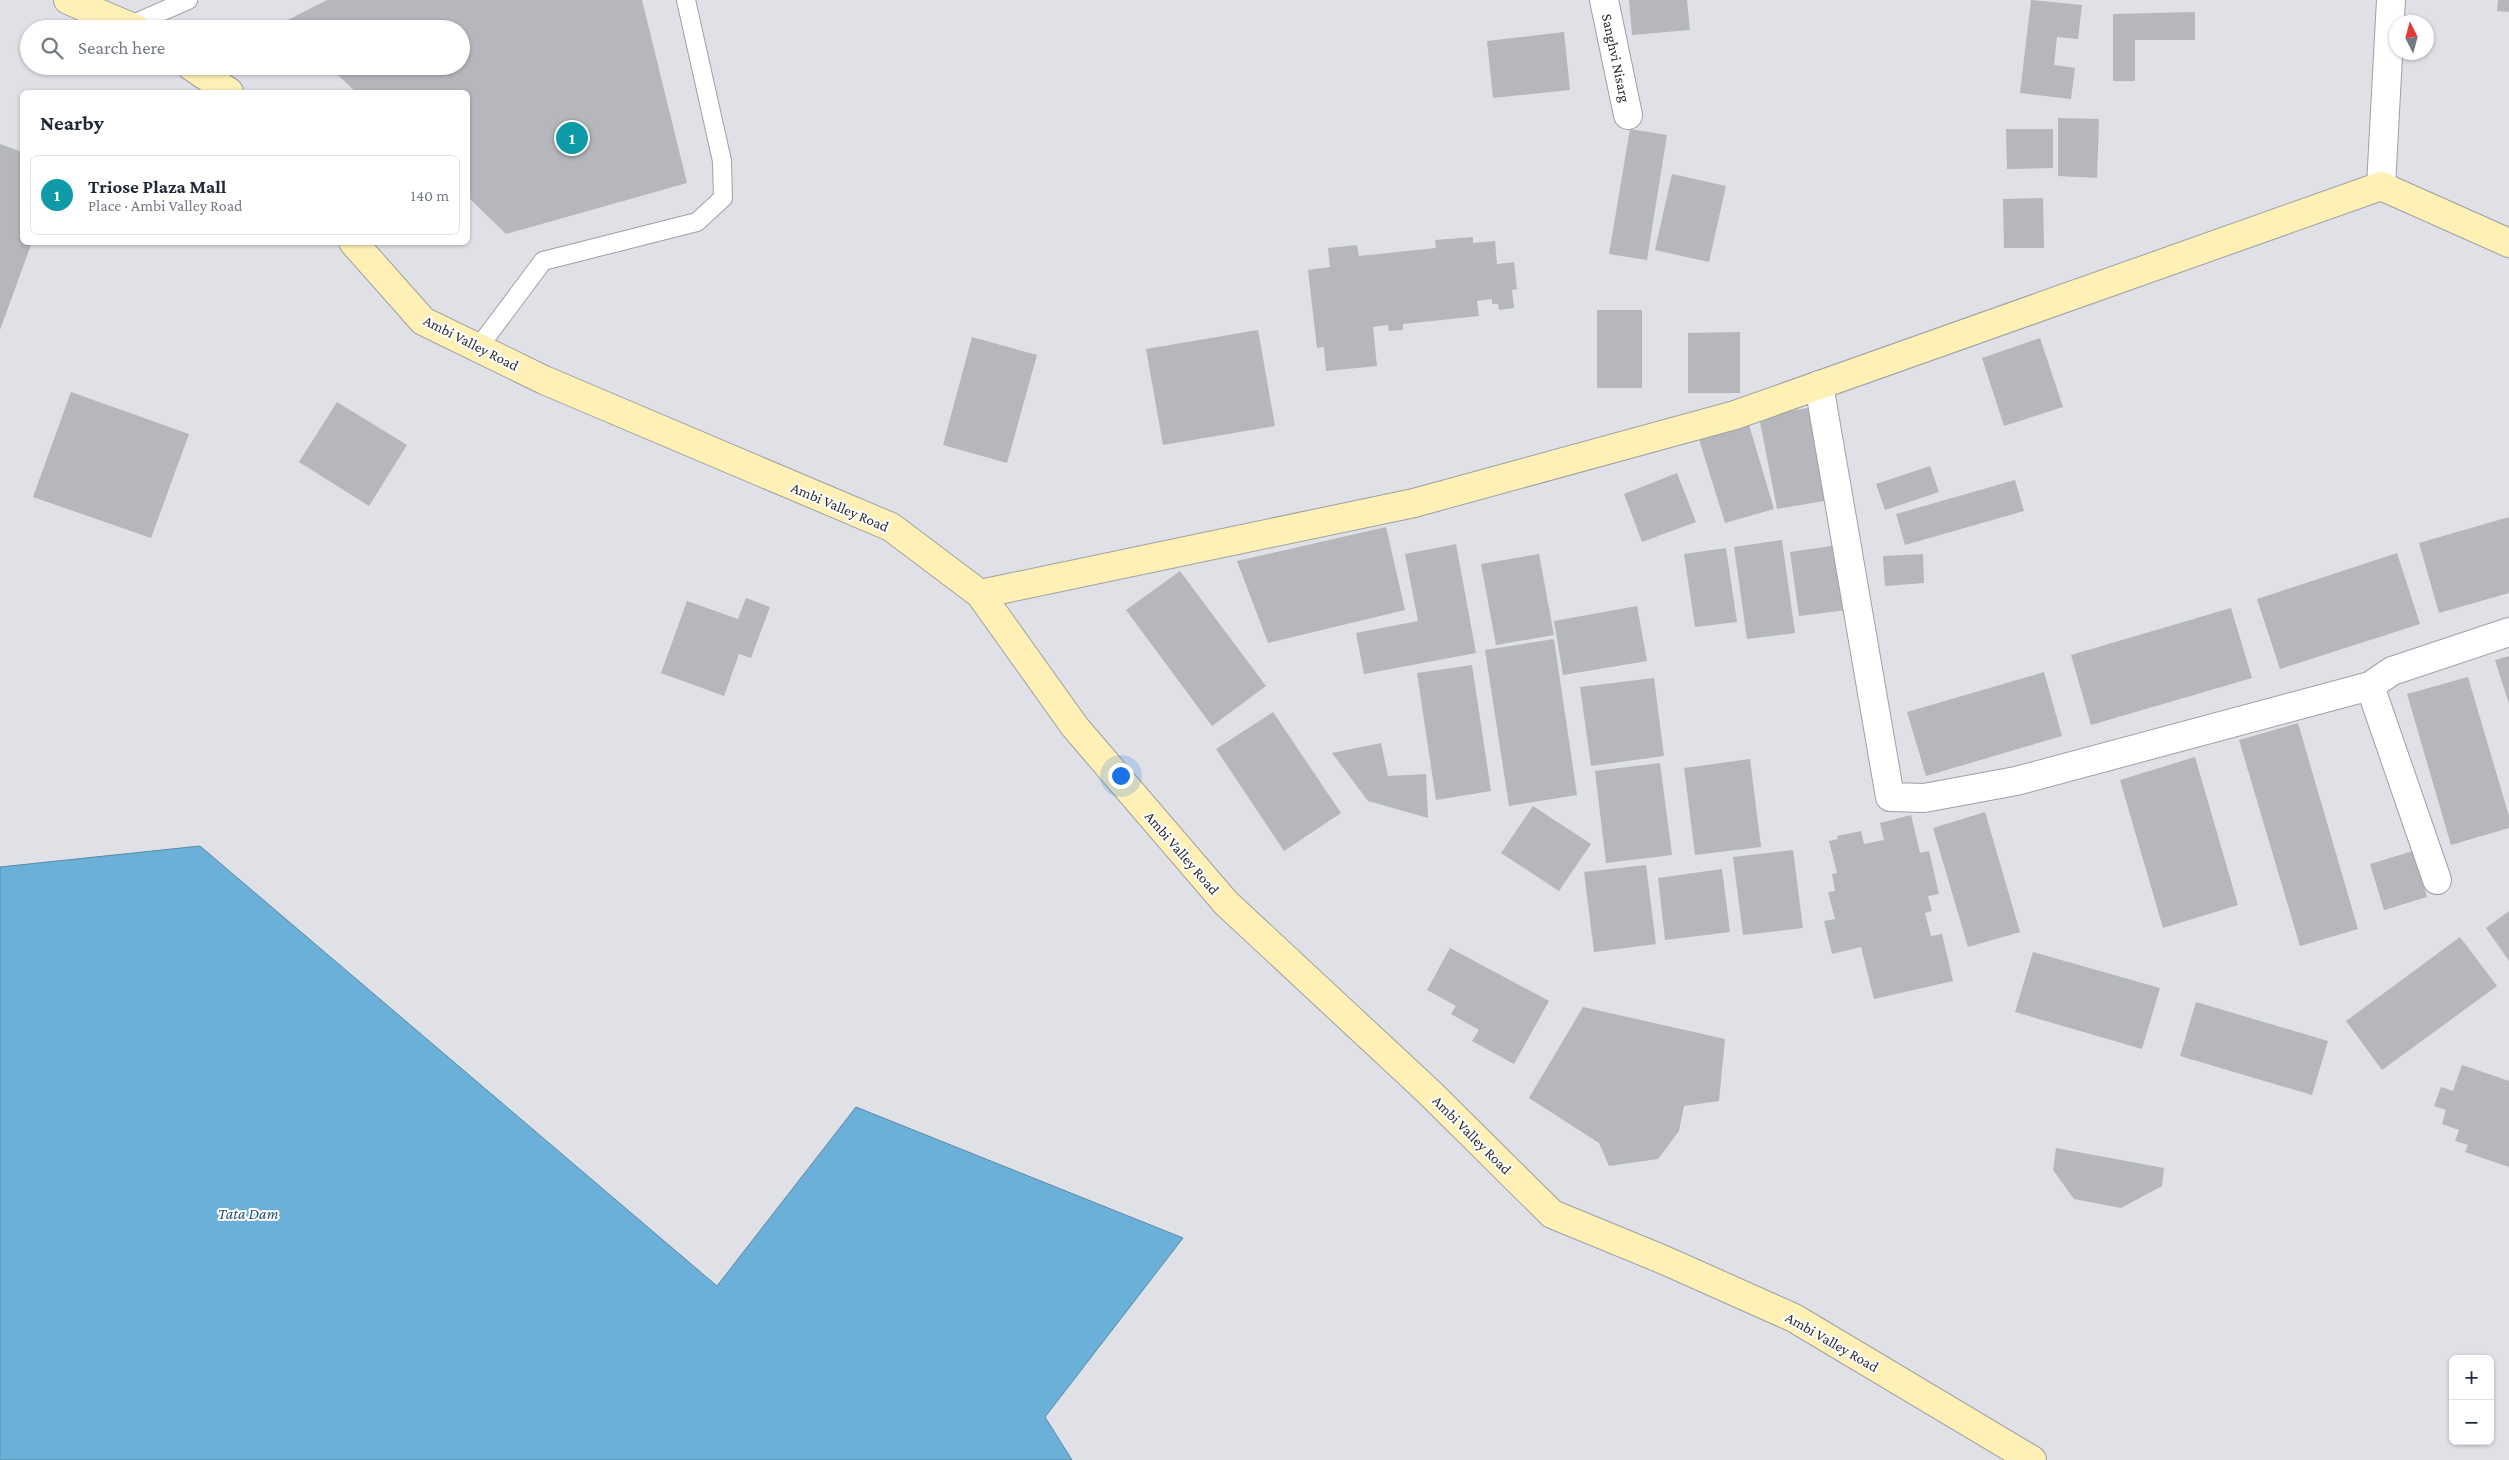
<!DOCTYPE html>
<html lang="en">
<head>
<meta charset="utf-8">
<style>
	:root { --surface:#fff; --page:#f6f6f7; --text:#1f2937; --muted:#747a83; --line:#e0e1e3; --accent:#d93025 }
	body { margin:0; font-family:"Crimson Pro",serif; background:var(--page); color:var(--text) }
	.controls { position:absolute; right:15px; bottom:15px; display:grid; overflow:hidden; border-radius:8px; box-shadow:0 1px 4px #0004 }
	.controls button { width:45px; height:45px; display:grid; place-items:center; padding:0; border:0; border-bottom:1px solid var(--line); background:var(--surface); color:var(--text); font:25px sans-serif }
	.compass { position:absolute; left:2389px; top:15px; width:45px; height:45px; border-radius:50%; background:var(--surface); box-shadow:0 1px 4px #0004; rotate:354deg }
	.you { position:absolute; left:1120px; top:775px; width:18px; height:18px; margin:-12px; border:4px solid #fff; border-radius:50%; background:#1a73e8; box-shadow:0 0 0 8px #1a73e833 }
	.badge { display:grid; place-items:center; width:32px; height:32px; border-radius:50%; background:var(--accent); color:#fff; font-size:16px; font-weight:700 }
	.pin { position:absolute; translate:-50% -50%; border:2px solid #fff; box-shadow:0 1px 5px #0006 }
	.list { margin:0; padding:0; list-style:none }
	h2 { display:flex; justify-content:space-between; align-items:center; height:65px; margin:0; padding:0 20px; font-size:21px }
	h2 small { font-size:16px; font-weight:400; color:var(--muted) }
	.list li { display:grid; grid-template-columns:32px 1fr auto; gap:15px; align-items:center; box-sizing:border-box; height:80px; margin:0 10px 10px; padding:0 10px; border:1px solid var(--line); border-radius:8px }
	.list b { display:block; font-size:19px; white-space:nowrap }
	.list p { margin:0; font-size:16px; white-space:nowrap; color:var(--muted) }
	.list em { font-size:16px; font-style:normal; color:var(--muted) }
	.icon { flex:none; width:28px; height:28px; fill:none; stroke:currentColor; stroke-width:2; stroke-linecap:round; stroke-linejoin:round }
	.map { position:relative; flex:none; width:2509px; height:1460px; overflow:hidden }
	.search { position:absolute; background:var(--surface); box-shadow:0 1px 4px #0004; left:20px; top:20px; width:450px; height:55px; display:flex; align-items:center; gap:12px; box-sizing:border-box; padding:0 18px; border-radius:28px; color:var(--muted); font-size:19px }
	.panel { position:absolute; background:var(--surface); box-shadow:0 1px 4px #0004; left:20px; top:90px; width:450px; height:155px; border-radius:8px }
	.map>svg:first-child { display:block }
	.water { fill:#6bb0d8; stroke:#5889a5 }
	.building { fill:#b5b7bc }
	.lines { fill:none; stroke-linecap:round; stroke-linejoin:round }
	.lane-casing { stroke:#9fa0a5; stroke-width:20 }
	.street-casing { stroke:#9fa0a5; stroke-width:30 }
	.secondary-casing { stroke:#9fa0a5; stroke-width:30 }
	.lane { stroke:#fff; stroke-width:18 }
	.street { stroke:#fff; stroke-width:28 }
	.secondary { stroke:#fff0b6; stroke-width:28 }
	.labels { text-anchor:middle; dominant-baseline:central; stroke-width:4; stroke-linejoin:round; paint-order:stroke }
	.street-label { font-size:15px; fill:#2d2d2f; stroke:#fff }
	.water-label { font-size:16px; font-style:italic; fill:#1f5470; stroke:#fff }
</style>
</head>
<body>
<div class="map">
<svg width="2509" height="1460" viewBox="0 0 2509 1460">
	<rect width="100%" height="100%" fill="#dfe1e6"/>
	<path class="water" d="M200,846L717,1286L856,1107L1183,1238L1045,1417L1072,1460H0V867Z"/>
	<g class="building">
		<path d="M327,0H642L687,183L506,234L468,197V92H356L328,66H461V29H288L282,23Z"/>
		<path d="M1629,0H1687L1690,30L1632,35Z"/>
		<path d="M2031,0L2082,5L2078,39L2057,37L2054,65L2075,68L2071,99L2020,93Z"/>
		<path d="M2498,0H2509V12L2497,11Z"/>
		<path d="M2195,12V40H2135V81H2113V14Z"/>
		<path d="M1564,32L1570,90L1493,98L1487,41Z"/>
		<path d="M2058,118L2099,119L2097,178L2058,176Z"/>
		<path d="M1630,129L1667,135L1647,260L1609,254Z"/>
		<path d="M2006,129H2053V168L2007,169Z"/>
		<path d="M0,144L22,152V242H32L0,330Z"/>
		<path d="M1672,174L1726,186L1709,262L1655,250Z"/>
		<path d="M2043,198L2044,248H2004L2003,199Z"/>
		<path d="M1473,237V243L1495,241L1497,264L1514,262L1517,289L1512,290L1514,308L1499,310L1498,304H1492V299L1477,301L1479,316L1403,324V330L1389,331L1388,325L1373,327L1377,366L1326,371L1324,347L1317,348L1308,270L1330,267L1328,248L1357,245L1359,256L1436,248L1435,240Z"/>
		<rect x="1597" y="310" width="45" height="78"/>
		<path d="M1258,330L1275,426L1163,445L1146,349Z"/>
		<path d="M1740,332V393H1688V333Z"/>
		<path d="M972,337L1037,355L1007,463L943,445Z"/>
		<path d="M2040,338L2063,407L2004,426L1982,358Z"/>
		<path d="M71,392L189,434L151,538L33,497Z"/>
		<path d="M337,402L407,445L369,506L299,462Z"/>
		<path d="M1812,407L1830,500L1777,509L1759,417Z"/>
		<path d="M1747,418L1774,509L1725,523L1697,433Z"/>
		<path d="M1930,466L1939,492L1885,510L1876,484Z"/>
		<path d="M1677,473L1696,522L1642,542L1624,494Z"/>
		<path d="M2015,480L2024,511L1905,545L1896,514Z"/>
		<path d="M2509,517V593L2439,613L2419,543Z"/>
		<path d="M1386,527L1405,610L1268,643L1237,561Z"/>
		<path d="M1782,540L1795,633L1747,639L1734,547Z"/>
		<path d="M1456,544L1476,653L1364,674L1356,633L1418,621L1405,554Z"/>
		<path d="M1838,545L1847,610L1799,616L1790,552Z"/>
		<path d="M1726,548L1737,622L1695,627L1684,554Z"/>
		<path d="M2397,553L2420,624L2280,669L2257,599Z"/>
		<path d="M1539,554L1554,635L1496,645L1481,564Z"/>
		<path d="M1923,554L1924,583L1885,586L1883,556Z"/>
		<path d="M1180,571L1266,686L1212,726L1126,610Z"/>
		<path d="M746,598L770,607L751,658L739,654L724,696L661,673L687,601L738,619Z"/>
		<path d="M1637,606L1647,661L1563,675L1554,621Z"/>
		<path d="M2231,608L2252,678L2091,725L2071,655Z"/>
		<path d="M1554,639L1577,795L1509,806L1485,650Z"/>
		<path d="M2509,656V704L2495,660Z"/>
		<path d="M1472,665L1491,791L1436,800L1417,673Z"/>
		<path d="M2044,672L2062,736L1926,776L1907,712Z"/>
		<path d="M2468,677L2509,816V828L2451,845L2407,694Z"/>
		<path d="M1654,678L1664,756L1591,766L1580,687Z"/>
		<path d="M1273,712L1341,813L1284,851L1216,749Z"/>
		<path d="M2298,723L2358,929L2300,946L2239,740Z"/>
		<path d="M1381,743L1388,776L1426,774L1428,818L1368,801L1332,753Z"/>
		<path d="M2195,757L2238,905L2163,928L2120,780Z"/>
		<path d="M1750,759L1761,847L1695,855L1684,768Z"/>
		<path d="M1660,763L1672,855L1606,863L1595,771Z"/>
		<path d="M1533,806L1591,844L1559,891L1501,853Z"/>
		<path d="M1985,812L2020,932L1968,947L1933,828Z"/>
		<path d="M1911,815L1920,853L1929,851L1939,894L1928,896L1932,911L1925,913L1931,936L1942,934L1953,981L1874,999L1861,947L1832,954L1824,921L1835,919L1828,892L1835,891L1832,874L1837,873L1829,841L1838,839L1837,836L1861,831L1864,844L1884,840L1880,823Z"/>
		<path d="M1793,850L1803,928L1743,935L1733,857Z"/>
		<path d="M2413,851L2427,897L2384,910L2370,864Z"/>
		<path d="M1646,865L1656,944L1594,952L1584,872Z"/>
		<path d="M1722,869L1730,932L1665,940L1658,878Z"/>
		<path d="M2509,911V961L2486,928Z"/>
		<path d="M2460,937L2497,986L2382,1070L2346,1021Z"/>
		<path d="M1450,948L1549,1001L1514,1064L1472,1041L1479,1030L1451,1014L1456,1006L1427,990Z"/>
		<path d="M2033,952L2160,988L2142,1049L2015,1012Z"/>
		<path d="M2196,1002L2328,1041L2312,1095L2180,1056Z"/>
		<path d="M1583,1007L1725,1039L1719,1101L1684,1106L1679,1131L1658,1159L1609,1166L1599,1143L1529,1098Z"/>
		<path d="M2462,1065L2509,1081V1167L2465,1152L2468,1145L2455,1141L2459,1130L2442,1124L2446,1110L2434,1106L2441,1087L2453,1091Z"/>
		<path d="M2056,1148L2164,1168L2162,1186L2121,1208L2074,1199L2053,1170Z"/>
	</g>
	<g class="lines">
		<defs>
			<g id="lane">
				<path d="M131,25L188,0"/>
				<path d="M478,348L543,261L697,222L723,198L722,161L686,0"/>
			</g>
			<g id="street">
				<path d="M1604,0L1628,115"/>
				<path d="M2381,186L2391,0"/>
				<path d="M1819,385L1890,797L1924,798L2016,781L2370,686L2392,671L2509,632"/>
				<path d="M2370,686L2437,880"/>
			</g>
			<g id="secondary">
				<path d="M68,0L136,29"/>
				<path d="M191,66L229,92"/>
				<path d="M353,242L423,321L544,380L891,527L980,594L1075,727L1226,903L1429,1092L1552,1214L1664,1260L1794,1318L2032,1460"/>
				<path d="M980,594L1414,503L1735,415L2381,186L2509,243"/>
			</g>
		</defs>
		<use href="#lane" class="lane-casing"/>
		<use href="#street" class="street-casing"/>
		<use href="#secondary" class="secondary-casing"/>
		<use href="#lane" class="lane"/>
		<use href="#street" class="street"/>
		<use href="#secondary" class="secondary"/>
	</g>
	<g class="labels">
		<g class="street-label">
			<text transform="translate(1616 58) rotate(78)">Sanghvi Nisarg</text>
			<text transform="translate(471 343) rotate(27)">Ambi Valley Road</text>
			<text transform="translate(840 507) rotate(23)">Ambi Valley Road</text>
			<text transform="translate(1182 853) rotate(49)">Ambi Valley Road</text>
			<text transform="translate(1472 1135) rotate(45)">Ambi Valley Road</text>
			<text transform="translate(1832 1342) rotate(30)">Ambi Valley Road</text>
		</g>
		<g class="water-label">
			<text x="248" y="1213">Tata Dam</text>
		</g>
	</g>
</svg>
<div class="controls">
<button>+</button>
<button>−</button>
</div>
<svg class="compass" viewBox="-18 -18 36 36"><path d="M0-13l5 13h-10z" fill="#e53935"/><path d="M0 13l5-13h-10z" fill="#747a83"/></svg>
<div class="you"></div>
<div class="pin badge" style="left:572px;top:138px;background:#0f9aa8">1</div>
<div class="search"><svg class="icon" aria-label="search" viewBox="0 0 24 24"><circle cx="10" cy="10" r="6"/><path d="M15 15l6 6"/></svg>Search here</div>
<section class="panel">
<h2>Nearby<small></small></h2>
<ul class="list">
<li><span class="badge" style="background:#0f9aa8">1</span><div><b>Triose Plaza Mall</b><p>Place · Ambi Valley Road</p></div><em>140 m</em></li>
</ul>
</section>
</div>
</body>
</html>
